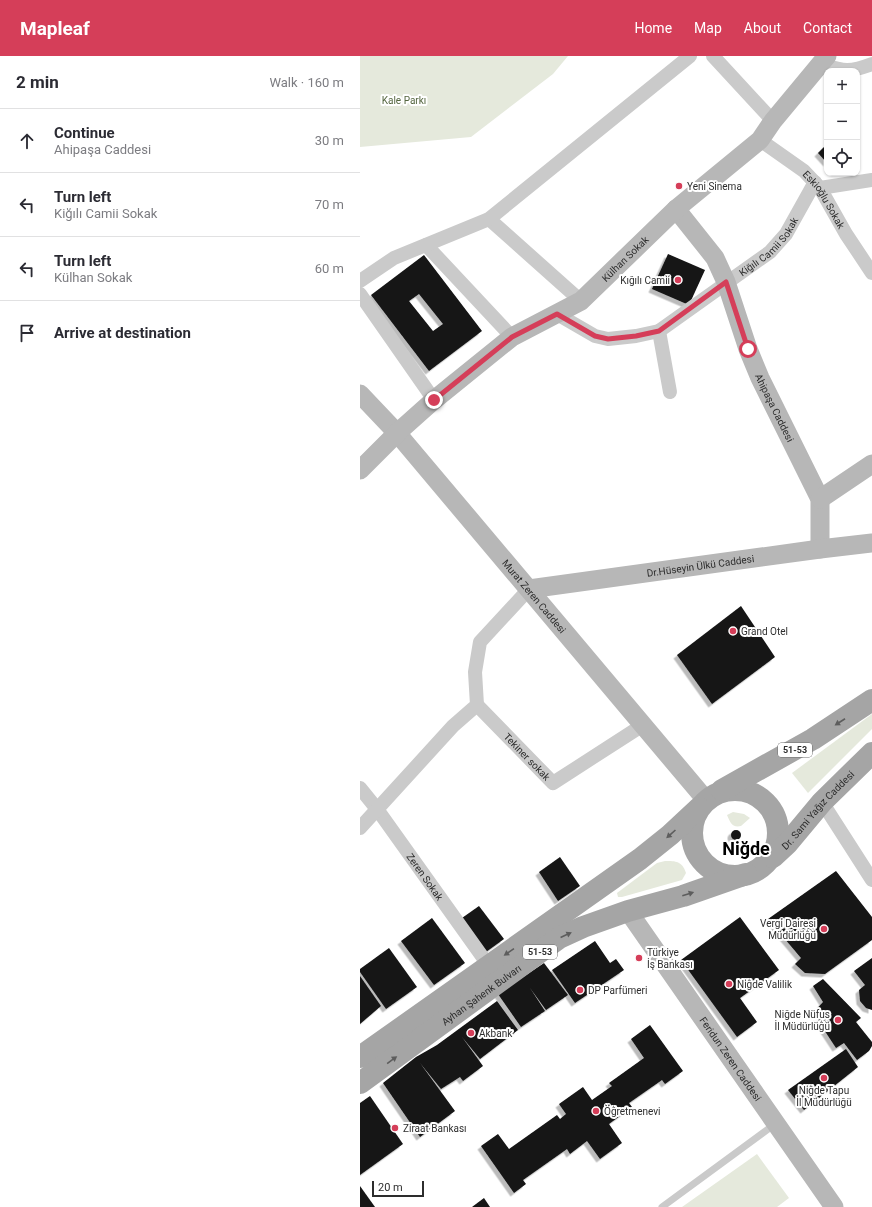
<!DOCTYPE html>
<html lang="en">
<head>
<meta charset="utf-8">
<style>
	:root { --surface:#fff; --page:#f2f2f3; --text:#2b2b33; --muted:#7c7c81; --line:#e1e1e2; --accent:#d53e59 }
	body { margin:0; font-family:Roboto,sans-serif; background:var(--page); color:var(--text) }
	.controls { position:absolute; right:12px; top:12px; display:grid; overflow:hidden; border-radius:8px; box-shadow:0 1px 3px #0004 }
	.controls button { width:36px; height:36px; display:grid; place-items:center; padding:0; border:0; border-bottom:1px solid var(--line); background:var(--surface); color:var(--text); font:20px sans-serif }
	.scale { position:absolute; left:12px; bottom:10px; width:52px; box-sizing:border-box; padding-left:4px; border:2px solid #2d2d2d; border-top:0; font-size:11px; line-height:14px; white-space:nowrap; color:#2d2d2d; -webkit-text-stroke:3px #fff; paint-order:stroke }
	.stop { position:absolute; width:12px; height:12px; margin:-9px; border:3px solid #d53e59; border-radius:50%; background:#fff }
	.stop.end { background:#d53e59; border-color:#fff; box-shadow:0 1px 4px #0008 }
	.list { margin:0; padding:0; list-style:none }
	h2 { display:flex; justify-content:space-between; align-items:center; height:52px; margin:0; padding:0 16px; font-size:17px }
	h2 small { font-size:13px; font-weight:400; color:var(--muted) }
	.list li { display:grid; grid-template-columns:26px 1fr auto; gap:12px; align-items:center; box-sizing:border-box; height:64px; padding:0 16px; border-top:1px solid var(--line) }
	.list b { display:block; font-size:15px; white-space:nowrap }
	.list p { margin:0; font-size:13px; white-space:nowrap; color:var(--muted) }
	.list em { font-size:13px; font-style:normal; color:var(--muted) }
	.icon { flex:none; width:22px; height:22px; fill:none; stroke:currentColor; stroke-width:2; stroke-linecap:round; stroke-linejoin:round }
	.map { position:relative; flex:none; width:512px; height:1151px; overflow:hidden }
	header { display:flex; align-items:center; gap:24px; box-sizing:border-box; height:56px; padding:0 20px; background:var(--accent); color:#fff }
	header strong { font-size:19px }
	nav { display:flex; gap:22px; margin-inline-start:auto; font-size:14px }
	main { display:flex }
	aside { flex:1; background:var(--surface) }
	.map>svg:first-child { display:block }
	.green { fill:#e5e9dc }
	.building { fill:#141414; fill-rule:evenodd; filter:url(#shadow) }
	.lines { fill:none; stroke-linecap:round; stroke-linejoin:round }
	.lane { stroke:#cacaca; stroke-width:7 }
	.street { stroke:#cacaca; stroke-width:14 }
	.secondary { stroke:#b7b7b7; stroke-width:19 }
	.primary { stroke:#a5a5a5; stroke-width:22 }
	.oneway { fill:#5d5d5d }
	.route { stroke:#d53e59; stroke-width:5 }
	.poi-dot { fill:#d53e59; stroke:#fff; stroke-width:1.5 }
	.labels { text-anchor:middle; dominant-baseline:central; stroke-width:4; stroke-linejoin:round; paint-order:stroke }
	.shield { fill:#fff; stroke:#6c6c6c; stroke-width:1 }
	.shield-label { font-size:9px; font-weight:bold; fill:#2d2d2d }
	.park-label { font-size:10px; fill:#54653f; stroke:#fff }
	.poi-label { font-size:10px; fill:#2d2d2d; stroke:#fff; text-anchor:start }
	.street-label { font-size:10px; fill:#2d2d2d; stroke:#fff }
	.town-label { font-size:18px; font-weight:bold; fill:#000; stroke:#fff }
</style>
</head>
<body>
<header>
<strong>Mapleaf</strong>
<nav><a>Home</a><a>Map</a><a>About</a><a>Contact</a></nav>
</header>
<main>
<aside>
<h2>2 min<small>Walk · 160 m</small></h2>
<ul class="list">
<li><svg class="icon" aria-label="ahead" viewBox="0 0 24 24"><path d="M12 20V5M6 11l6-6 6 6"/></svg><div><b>Continue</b><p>Ahipaşa Caddesi</p></div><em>30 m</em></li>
<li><svg class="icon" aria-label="left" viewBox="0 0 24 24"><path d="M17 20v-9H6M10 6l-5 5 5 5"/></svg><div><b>Turn left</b><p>Kiğılı Camii Sokak</p></div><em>70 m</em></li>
<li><svg class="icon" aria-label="left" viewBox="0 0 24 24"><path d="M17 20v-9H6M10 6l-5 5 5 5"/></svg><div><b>Turn left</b><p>Külhan Sokak</p></div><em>60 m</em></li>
<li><svg class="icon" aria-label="arrive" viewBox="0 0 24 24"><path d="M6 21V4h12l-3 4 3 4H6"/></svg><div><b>Arrive at destination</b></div></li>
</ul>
</aside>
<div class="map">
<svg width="512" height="1151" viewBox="0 0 512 1151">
	<defs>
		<filter id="shadow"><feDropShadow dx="-3.5" dy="3.5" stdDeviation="0" flood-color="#0004"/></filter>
	</defs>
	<rect width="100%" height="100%" fill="#fff"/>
	<g class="green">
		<path d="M0,0H208L193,18L111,81L0,91Z"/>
		<path d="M512,658V673L448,737L432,717Z"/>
		<path d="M373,756L384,758L390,762L381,770C372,772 370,766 367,759Z"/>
		<path d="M305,805C316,805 322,805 326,817L322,824L262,841H258L257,837L297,807Z"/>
		<path d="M397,1098L429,1142L417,1151H322Z"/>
	</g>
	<g class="building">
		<path d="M467,88V107L458,97Z"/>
		<path d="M308,198L345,214L329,249L292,233Z"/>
		<path d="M64,199L122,275L69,315L11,239ZM59,238L83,268L73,275L49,245Z"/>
		<path d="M381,550L415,601L352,648L317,599Z"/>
		<circle cx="376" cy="779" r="5"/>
		<path d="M200,801L220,830L198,845L179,816Z"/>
		<path d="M476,815L512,861V884L465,918L445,917L435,908L441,902L408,863Z"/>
		<path d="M119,850L144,883L126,896L102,862Z"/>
		<path d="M380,861L419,914L380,942L397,966L377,981L321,904Z"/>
		<path d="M72,862L105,907L74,929L41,885Z"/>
		<path d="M235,885L250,907L256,903L264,914L215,947L192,914Z"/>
		<path d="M29,892L57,931L26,953L0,916V913Z"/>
		<path d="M512,902V954L506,952L500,945L499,934L505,929L494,915Z"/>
		<path d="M184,907L208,939L186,954L170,932L185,955L161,971L138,938Z"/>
		<path d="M0,920L21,950L0,968Z"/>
		<path d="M463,923L501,962L496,966L512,986V990L509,995L497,1004L484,987L476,992L453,957L463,946L453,930Z"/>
		<path d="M137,945L158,974L120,1003L102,981L123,1010L103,1025L100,1021L81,1033L60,1007L95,1055L60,1081L23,1027L56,1001L77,989Z"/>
		<path d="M290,969L323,1015L305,1028L302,1024L269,1047L272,1051L249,1068L262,1087L240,1103L227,1085L210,1098L207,1093L163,1124L166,1128L154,1137L121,1090L138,1078L149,1093L197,1059L200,1063L206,1058L199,1048L223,1031L232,1044L252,1030L249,1027L284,1002L271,983Z"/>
		<path d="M486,993L498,1011L444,1054L428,1034Z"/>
		<path d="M10,1040L43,1088L0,1119V1047Z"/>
		<path d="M0,1130L15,1151H0Z"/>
		<path d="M124,1142L130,1151H112Z"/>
	</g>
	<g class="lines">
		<path class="lane" d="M302,1151L415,1068"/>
		<g class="street">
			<path d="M353,0L413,65"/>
			<path d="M460,8C484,15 488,17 512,8"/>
			<path id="s1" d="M400,84L444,115L460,132L486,178L512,217"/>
			<path d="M460,132L512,124"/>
			<path d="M129,163L221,245"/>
			<path d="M66,189L152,281"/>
			<path d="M0,225L34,202L129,163L330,0"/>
			<path d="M0,238L74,344"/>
			<path id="s2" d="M197,258L235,280L248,283L276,280L299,275L410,196L426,178L455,126"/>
			<path d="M299,275L310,336"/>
			<path id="s3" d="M117,649L193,727L283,669"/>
			<path id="s4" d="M0,732L17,753L129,910"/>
			<path d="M462,746L512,824"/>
			<path d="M0,772L93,670L117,649L115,616L120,586L169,533"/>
		</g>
		<g class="secondary">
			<path id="s5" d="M316,153L355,202L366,226L388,293L400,322L460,443V493"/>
			<path id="s6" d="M0,338L37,377L346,744"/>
			<path id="s7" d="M0,414L37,377L74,344L152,281L221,245L316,153L400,84L413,65L467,0"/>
			<path d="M460,443L512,408"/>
			<path id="s8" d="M169,533L460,493L512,487"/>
			<path id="s9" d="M268,855L474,1151"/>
		</g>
		<g class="primary">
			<circle cx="375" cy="777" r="43"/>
			<path d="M362,734L453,683L512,644"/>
			<path id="s10" d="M413,801L427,788L462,746L512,697"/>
			<path d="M0,1001L280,803L310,779L339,752"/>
			<path id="s11" d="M0,1027L199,882L223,871L268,855L323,840L386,818"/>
		</g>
	</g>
	<defs><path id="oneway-solid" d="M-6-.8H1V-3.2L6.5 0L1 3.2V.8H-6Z"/></defs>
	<g class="oneway">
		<use href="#oneway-solid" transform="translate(480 666) rotate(147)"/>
		<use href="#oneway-solid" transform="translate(311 778) rotate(138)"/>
		<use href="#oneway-solid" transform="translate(328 838) rotate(-18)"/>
		<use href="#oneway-solid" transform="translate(206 879) rotate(-25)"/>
		<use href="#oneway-solid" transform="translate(149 896) rotate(146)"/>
		<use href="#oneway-solid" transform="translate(32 1004) rotate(-36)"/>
	</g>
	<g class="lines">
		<path class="route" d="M74,344L152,281L197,258L235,280L248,283L276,280L299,275L366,226L388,293"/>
	</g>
	<g class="poi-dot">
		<circle cx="319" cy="130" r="4"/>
		<circle cx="318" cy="224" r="4"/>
		<circle cx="373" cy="575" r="4"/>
		<circle cx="464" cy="873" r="4"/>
		<circle cx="279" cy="902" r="4"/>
		<circle cx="369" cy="928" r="4"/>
		<circle cx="220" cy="934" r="4"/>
		<circle cx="478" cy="964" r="4"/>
		<circle cx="111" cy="977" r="4"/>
		<circle cx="464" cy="1022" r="4"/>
		<circle cx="236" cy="1055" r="4"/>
		<circle cx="35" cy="1072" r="4"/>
	</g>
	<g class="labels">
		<g class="shield">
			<rect x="418" y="687" width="34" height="14" rx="3"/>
			<rect x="163" y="889" width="34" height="14" rx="3"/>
		</g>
		<g class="shield-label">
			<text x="435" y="694">51-53</text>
			<text x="180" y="896">51-53</text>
		</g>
		<g class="park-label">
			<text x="44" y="44">Kale Parkı</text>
		</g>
		<g class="poi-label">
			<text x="327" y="130">Yeni Sinema</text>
			<text x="310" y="224" text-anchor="end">Kığılı Camii</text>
			<text x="381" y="575">Grand Otel</text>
			<text x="456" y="867" text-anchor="end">Vergi Dairesi<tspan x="456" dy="12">Müdürlüğü</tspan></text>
			<text x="287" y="896">Türkiye<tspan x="287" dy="12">İş Bankası</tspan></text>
			<text x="377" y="928">Niğde Valilik</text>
			<text x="228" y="934">DP Parfümeri</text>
			<text x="470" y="958" text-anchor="end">Niğde Nüfus<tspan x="470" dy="12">İl Müdürlüğü</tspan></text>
			<text x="119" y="977">Akbank</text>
			<text x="464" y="1034" text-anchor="middle">Niğde Tapu<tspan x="464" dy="12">İl Müdürlüğü</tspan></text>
			<text x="244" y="1055">Öğretmenevi</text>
			<text x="43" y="1072">Ziraat Bankası</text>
		</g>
		<g class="street-label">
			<text stroke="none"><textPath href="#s1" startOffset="89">Eskioğlu Sokak</textPath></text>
			<text stroke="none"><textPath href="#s2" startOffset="248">Kiğılı Camii Sokak</textPath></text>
			<text stroke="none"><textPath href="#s7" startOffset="341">Külhan Sokak</textPath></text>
			<text stroke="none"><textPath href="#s5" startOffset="224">Ahipaşa Caddesi</textPath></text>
			<text stroke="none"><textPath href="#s8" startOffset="173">Dr.Hüseyin Ülkü Caddesi</textPath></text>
			<text stroke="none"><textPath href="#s6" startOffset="267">Murat Zeren Caddesi</textPath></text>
			<text stroke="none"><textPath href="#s3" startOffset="72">Tekiner sokak</textPath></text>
			<text stroke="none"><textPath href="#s10" startOffset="65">Dr. Sami Yağız Caddesi</textPath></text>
			<text stroke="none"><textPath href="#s4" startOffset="110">Zeren Sokak</textPath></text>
			<text stroke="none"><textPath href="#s11" startOffset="150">Ayhan Şahenk Bulvarı</textPath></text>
			<text stroke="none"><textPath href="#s9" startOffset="180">Feridun Zeren Caddesi</textPath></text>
		</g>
		<g class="town-label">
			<text x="386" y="792">Niğde</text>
		</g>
	</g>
</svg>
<div class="controls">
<button>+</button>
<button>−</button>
<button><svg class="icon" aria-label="locate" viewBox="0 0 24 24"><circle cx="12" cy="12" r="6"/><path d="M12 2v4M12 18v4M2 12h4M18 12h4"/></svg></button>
</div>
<div class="scale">20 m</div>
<div class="stop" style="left:388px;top:293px"></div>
<div class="stop end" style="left:74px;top:344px"></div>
</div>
</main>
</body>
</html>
